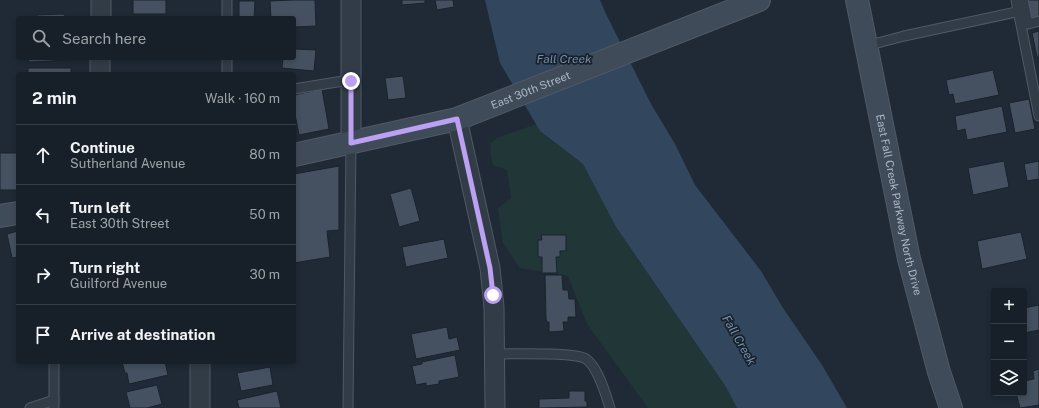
<!DOCTYPE html>
<html lang="en">
<head>
<meta charset="utf-8">
<style>
	:root { --surface:#172028; --page:#202830; --text:#f1f3f6; --muted:#9ea3a8; --line:#363e45 }
	body { margin:0; font-family:"Public Sans",sans-serif; background:var(--page); color:var(--text) }
	.controls { position:absolute; right:12px; bottom:12px; display:grid; overflow:hidden; border-radius:4px; box-shadow:0 2px 6px #0003 }
	.controls button { width:36px; height:36px; display:grid; place-items:center; padding:0; border:0; border-bottom:1px solid var(--line); background:var(--surface); color:var(--text); font:20px sans-serif }
	.stop { position:absolute; width:12px; height:12px; margin:-9px; border:3px solid #bca0f2; border-radius:50%; background:#fff }
	.stop.end { background:#bca0f2; border-color:#fff; box-shadow:0 1px 4px #0008 }
	.list { margin:0; padding:0; list-style:none }
	h2 { display:flex; justify-content:space-between; align-items:center; height:52px; margin:0; padding:0 16px; font-size:17px }
	h2 small { font-size:13px; font-weight:400; color:var(--muted) }
	.list li { display:grid; grid-template-columns:26px 1fr auto; gap:12px; align-items:center; box-sizing:border-box; height:60px; padding:0 16px; border-top:1px solid var(--line) }
	.list b { display:block; font-size:15px; white-space:nowrap }
	.list p { margin:0; font-size:13px; white-space:nowrap; color:var(--muted) }
	.list em { font-size:13px; font-style:normal; color:var(--muted) }
	.icon { flex:none; width:22px; height:22px; fill:none; stroke:currentColor; stroke-width:2; stroke-linecap:round; stroke-linejoin:round }
	.map { position:relative; flex:none; width:1039px; height:408px; overflow:hidden }
	.search { position:absolute; background:var(--surface); box-shadow:0 2px 6px #0003; left:16px; top:16px; width:280px; height:44px; display:flex; align-items:center; gap:10px; box-sizing:border-box; padding:0 14px; border-radius:4px; color:var(--muted); font-size:15px }
	.panel { position:absolute; background:var(--surface); box-shadow:0 2px 6px #0003; left:16px; top:72px; width:280px; height:292px; border-radius:4px }
	.map>svg:first-child { display:block }
	.green { fill:#213637 }
	.water { fill:#32475e }
	.building { fill:#455160; stroke:#1a232d }
	.lines { fill:none; stroke-linecap:round; stroke-linejoin:round }
	.service-casing { stroke:#505965; stroke-width:11 }
	.minor-casing { stroke:#505965; stroke-width:21 }
	.secondary-casing { stroke:#505965; stroke-width:24 }
	.service { stroke:#323c47; stroke-width:9 }
	.minor { stroke:#323c47; stroke-width:19 }
	.secondary { stroke:#404b5a; stroke-width:22 }
	.route { stroke:#bca0f2; stroke-width:5 }
	.labels { text-anchor:middle; dominant-baseline:central; stroke-width:3.5; stroke-linejoin:round; paint-order:stroke }
	.street-label { font-size:11px; fill:#acb6c4; stroke:#18212b }
	.water-label { font-size:12px; font-style:italic; fill:#748fad; stroke:#18212b }
</style>
</head>
<body>
<div class="map">
<svg width="1039" height="408" viewBox="0 0 1039 408">
	<rect width="100%" height="100%" fill="#1f2a36"/>
	<path class="green" d="M536,124L540,131L583,164L616,227L726,387L737,408H648L587,324L568,276L520,268L503,243L498,208L511,198L507,170L493,165L490,151L491,143L497,138Z"/>
	<path class="water" d="M485,0H600L606,14L651,104L675,144L695,185L761,271L783,308L822,365L847,408H737L726,387L616,227L583,164L540,131L500,63Z"/>
	<g class="building">
		<rect x="133" y="0" width="33" height="14"/>
		<path d="M293,0H315L316,26L294,27V18H271L270,1Z"/>
		<path d="M402,0H425V3L402,5Z"/>
		<path d="M435,0H453L454,7L437,10Z"/>
		<path d="M1026,0H1039V17L1031,19Z"/>
		<path d="M239,1H255L254,18H239Z"/>
		<path d="M64,14L65,18H37V15Z"/>
		<path d="M1039,31V57H1037L1032,33Z"/>
		<path d="M294,49L316,50L314,71L282,68L283,58H294Z"/>
		<path d="M28,58H71V60L29,62Z"/>
		<rect x="28" y="68" width="43" height="6"/>
		<path d="M993,70L999,95L955,104L953,94L949,95L946,80Z"/>
		<path d="M403,76L406,98L388,100L385,78Z"/>
		<path d="M322,89L329,129L299,135L294,109V95Z"/>
		<path d="M1029,99L1035,129L1015,133L1009,103Z"/>
		<path d="M1002,106L1007,132L967,140L965,129L957,131L955,116Z"/>
		<rect x="0" y="153" width="18" height="37"/>
		<path d="M1004,161L1009,187L973,195L968,168Z"/>
		<path d="M1039,161V179L1027,181L1024,164Z"/>
		<path d="M339,166V230L327,231L330,257L294,263V174Z"/>
		<path d="M411,188L420,221L399,227L390,194Z"/>
		<path d="M18,231V257L12,258L7,234Z"/>
		<path d="M1021,232L1027,259L982,269L977,241Z"/>
		<path d="M541,235H566V251H560V257H556L557,273H542V257H538V240H542Z"/>
		<path d="M444,239L448,258L406,267L402,247Z"/>
		<path d="M545,275H562L563,290H568L569,299H575L576,317H568V322H563L564,331L549,332V322H547L546,319Z"/>
		<path d="M1039,305V330L1024,333V308Z"/>
		<path d="M994,313V327L991,314Z"/>
		<path d="M447,327L449,339L457,337L460,350L416,359L411,334Z"/>
		<path d="M455,355L459,377L439,381V384L426,386V383L416,385L412,366L422,364V362Z"/>
		<path d="M122,362H165L168,375L129,384L127,373H125Z"/>
		<path d="M270,367L273,385L241,391L237,373Z"/>
		<path d="M1039,369V405L1020,408L1016,393H1024V381L1034,379L1033,371Z"/>
		<path d="M157,385L162,404L147,408H130L126,392Z"/>
		<path d="M277,391L281,408H239L237,400Z"/>
		<path d="M569,391H585V401H587V407L539,408V399L569,398Z"/>
	</g>
	<g class="lines">
		<defs>
			<g id="service">
				<path d="M227,0V18"/>
				<path d="M1016,0L1039,116"/>
				<path d="M1023,0L1028,24L1039,21"/>
				<path d="M866,46L904,36L1025,10"/>
				<path d="M227,74V58"/>
				<path d="M294,89L343,81H351"/>
				<path d="M494,354C510,354 576,352 586,359C598,367 606,395 610,408"/>
				<path d="M54,362V408"/>
				<path d="M30,408L54,400"/>
				<path d="M348,408L351,143"/>
			</g>
			<g id="minor">
				<path d="M101,18V0"/>
				<path d="M100,74V58"/>
				<path d="M457,119L490,268L494,307L495,408"/>
				<path d="M351,143V0"/>
				<path d="M200,408V362"/>
			</g>
			<g id="secondary">
				<path id="s1" d="M857,0L909,259L939,372L951,408"/>
				<path id="s2" d="M294,155L457,119L759,0"/>
				<path d="M0,216L18,213"/>
			</g>
		</defs>
		<use href="#service" class="service-casing"/>
		<use href="#minor" class="minor-casing"/>
		<use href="#secondary" class="secondary-casing"/>
		<use href="#service" class="service"/>
		<use href="#minor" class="minor"/>
		<use href="#secondary" class="secondary"/>
	</g>
	<g class="lines">
		<path class="route" d="M351,81V143L457,119L490,268L493,295"/>
	</g>
	<g class="labels">
		<g class="street-label">
			<text stroke="none"><textPath href="#s2" startOffset="246">East 30th Street</textPath></text>
			<text stroke="none"><textPath href="#s1" startOffset="209">East Fall Creek Parkway North Drive</textPath></text>
		</g>
		<g class="water-label">
			<text x="564" y="59">Fall Creek</text>
			<text transform="translate(739 340) rotate(60)">Fall Creek</text>
		</g>
	</g>
</svg>
<div class="controls">
<button>+</button>
<button>−</button>
<button><svg class="icon" aria-label="layers" viewBox="0 0 24 24"><path d="M12 4l9 5-9 5-9-5zM3 14l9 5 9-5"/></svg></button>
</div>
<div class="stop" style="left:493px;top:295px"></div>
<div class="stop end" style="left:351px;top:81px"></div>
<div class="search"><svg class="icon" aria-label="search" viewBox="0 0 24 24"><circle cx="10" cy="10" r="6"/><path d="M15 15l6 6"/></svg>Search here</div>
<section class="panel">
<h2>2 min<small>Walk · 160 m</small></h2>
<ul class="list">
<li><svg class="icon" aria-label="ahead" viewBox="0 0 24 24"><path d="M12 20V5M6 11l6-6 6 6"/></svg><div><b>Continue</b><p>Sutherland Avenue</p></div><em>80 m</em></li>
<li><svg class="icon" aria-label="left" viewBox="0 0 24 24"><path d="M17 20v-9H6M10 6l-5 5 5 5"/></svg><div><b>Turn left</b><p>East 30th Street</p></div><em>50 m</em></li>
<li><svg class="icon" aria-label="right" viewBox="0 0 24 24"><path d="M7 20v-9h11M14 6l5 5-5 5"/></svg><div><b>Turn right</b><p>Guilford Avenue</p></div><em>30 m</em></li>
<li><svg class="icon" aria-label="arrive" viewBox="0 0 24 24"><path d="M6 21V4h12l-3 4 3 4H6"/></svg><div><b>Arrive at destination</b></div></li>
</ul>
</section>
</div>
</body>
</html>
